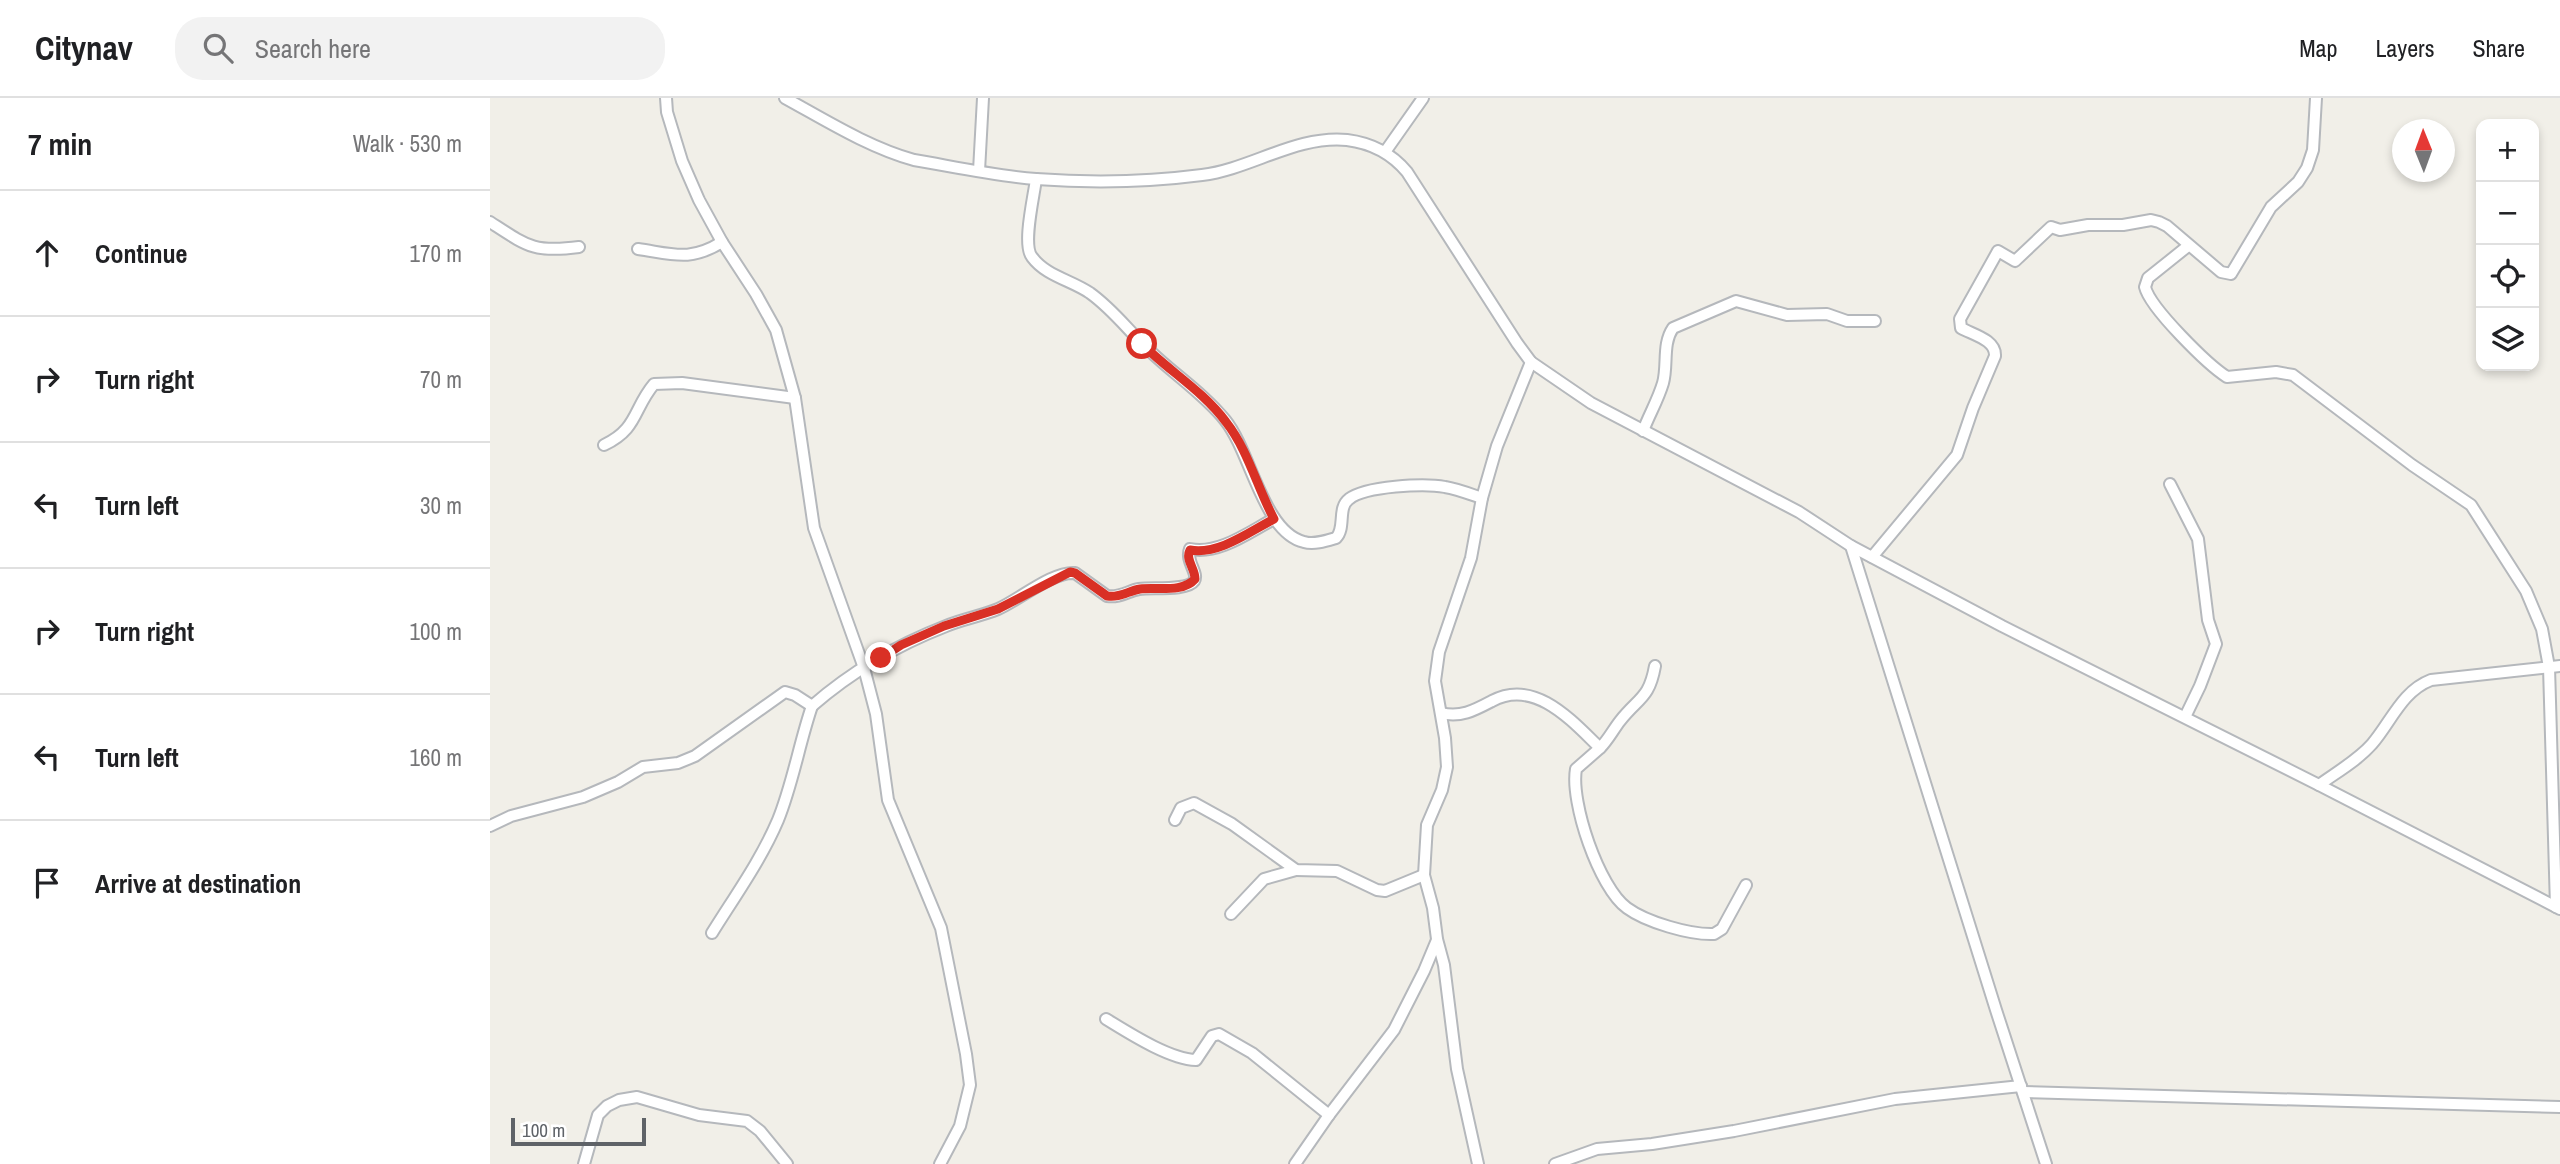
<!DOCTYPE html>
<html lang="en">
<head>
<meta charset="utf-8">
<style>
	:root { --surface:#fff; --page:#f2f2f2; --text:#202124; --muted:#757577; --line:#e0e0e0 }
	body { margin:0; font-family:"Archivo Narrow",sans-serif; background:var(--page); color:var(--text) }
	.controls { position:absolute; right:21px; top:21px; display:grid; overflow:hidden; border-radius:14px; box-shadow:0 4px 10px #0003 }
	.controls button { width:63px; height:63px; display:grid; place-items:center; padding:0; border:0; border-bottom:2px solid var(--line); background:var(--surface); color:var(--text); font:35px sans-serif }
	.compass { position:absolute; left:1902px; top:21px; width:63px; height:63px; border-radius:50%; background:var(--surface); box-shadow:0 4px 10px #0003; rotate:359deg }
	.scale { position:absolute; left:21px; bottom:18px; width:135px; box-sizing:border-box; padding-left:7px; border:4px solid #5f6368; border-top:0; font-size:19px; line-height:24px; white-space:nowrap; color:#5f6368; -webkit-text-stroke:5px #fff; paint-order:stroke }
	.stop { position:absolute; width:21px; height:21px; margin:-16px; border:5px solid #d93025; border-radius:50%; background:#fff }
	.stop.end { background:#d93025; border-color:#fff; box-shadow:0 2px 7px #0008 }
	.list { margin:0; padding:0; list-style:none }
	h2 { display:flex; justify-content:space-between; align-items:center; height:91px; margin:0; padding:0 28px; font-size:30px }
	h2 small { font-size:23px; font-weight:400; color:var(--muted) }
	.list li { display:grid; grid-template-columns:46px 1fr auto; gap:21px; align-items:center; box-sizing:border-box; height:126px; padding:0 28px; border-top:2px solid var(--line) }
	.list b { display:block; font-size:26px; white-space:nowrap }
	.list em { font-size:23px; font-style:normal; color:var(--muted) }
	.icon { flex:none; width:38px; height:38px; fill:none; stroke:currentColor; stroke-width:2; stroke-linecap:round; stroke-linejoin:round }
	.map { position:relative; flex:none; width:2070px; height:1066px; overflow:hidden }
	header { display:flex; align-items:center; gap:42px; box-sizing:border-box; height:98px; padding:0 35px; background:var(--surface); border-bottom:2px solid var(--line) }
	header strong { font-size:33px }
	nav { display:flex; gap:38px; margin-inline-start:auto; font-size:24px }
	.search { width:490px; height:63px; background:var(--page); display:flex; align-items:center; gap:18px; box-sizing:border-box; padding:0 24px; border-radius:28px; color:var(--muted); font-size:26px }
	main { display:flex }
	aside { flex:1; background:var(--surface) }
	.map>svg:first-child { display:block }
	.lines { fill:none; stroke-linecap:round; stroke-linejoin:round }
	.street-casing { stroke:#b5b8bc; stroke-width:14 }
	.street { stroke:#fff; stroke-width:10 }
	.route { stroke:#d93025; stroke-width:9 }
</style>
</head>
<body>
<header>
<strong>Citynav</strong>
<div class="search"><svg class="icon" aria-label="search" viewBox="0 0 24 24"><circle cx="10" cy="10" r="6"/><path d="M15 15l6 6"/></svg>Search here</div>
<nav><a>Map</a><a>Layers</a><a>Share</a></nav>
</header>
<main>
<aside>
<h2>7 min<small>Walk · 530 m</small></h2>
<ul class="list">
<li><svg class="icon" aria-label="ahead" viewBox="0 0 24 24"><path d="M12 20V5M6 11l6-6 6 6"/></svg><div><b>Continue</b></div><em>170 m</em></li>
<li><svg class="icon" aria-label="right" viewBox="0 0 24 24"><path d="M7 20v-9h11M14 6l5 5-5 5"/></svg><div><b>Turn right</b></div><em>70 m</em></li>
<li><svg class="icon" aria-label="left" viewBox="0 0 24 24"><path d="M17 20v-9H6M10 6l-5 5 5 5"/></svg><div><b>Turn left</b></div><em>30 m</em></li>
<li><svg class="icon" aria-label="right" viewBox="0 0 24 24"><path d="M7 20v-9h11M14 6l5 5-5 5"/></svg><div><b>Turn right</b></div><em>100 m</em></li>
<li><svg class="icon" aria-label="left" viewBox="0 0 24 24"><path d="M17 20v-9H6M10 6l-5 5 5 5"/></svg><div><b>Turn left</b></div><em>160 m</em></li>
<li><svg class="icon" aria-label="arrive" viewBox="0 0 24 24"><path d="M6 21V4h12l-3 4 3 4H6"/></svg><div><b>Arrive at destination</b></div></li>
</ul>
</aside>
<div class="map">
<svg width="2070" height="1066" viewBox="0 0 2070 1066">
	<rect width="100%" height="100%" fill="#f1efe8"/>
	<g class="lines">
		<defs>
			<g id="street">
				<path d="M176,0L177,14L192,63L209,102L232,144L266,196L286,232L305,300L324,430L374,570L386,616L398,702L451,830L476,956L480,987L470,1028L450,1066"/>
				<path d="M295,0C337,23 378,49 424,62C465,69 506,78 546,81C601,85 658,84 712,77C761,71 806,37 857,42C881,45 902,56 917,74L1027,245L1041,264L1101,305L1309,414L1361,448L1512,528L1829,687L2070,811"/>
				<path d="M895,54L933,0"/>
				<path d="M489,73L493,0"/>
				<path d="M546,81C544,98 532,147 542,159C556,178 581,182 600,195C625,213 639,234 661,254C685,277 714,296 735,322C761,354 773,434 814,444C824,447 836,443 846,440C856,430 847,410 859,401C875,388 935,385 955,389C967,391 980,396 992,400"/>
				<path d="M0,124C37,148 44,155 89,149"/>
				<path d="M1698,148L1658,180L1655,189C1660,210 1718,267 1737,279L1786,274L1803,277L1922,367L1981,407L2036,493L2052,531L2059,569L2066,809"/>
				<path d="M148,151C183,156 200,164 232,144"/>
				<path d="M1153,333C1159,317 1168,302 1173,285C1178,267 1172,246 1183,230L1246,203L1297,217L1337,216L1357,223H1385"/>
				<path d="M114,347C148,331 143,311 164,286L192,285L305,300"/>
				<path d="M1680,386L1708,441L1718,522L1726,546L1710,588L1695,619"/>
				<path d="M1361,448L1506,912L1556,1066"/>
				<path d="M1382,459L1467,357L1483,310L1505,258C1506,242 1484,237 1471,230L1470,221L1508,153L1525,163L1561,129L1570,132L1598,127H1633L1661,122L1669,124L1677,128L1731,174L1741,176L1781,109L1808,84L1817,70L1823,52L1826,0"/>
				<path d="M951,615C971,620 985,612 1002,603C1045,580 1082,623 1110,650C1118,642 1123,632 1130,623C1149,599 1159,601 1165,568"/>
				<path d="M1110,650L1086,671C1080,704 1109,790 1137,810C1156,824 1200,837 1224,836L1232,831L1256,787"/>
				<path d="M1829,687C1847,674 1868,662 1882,646C1901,624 1912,593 1941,582L2070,568"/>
				<path d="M685,722L691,710L704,705L742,726L806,772L847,773L887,792L895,793L934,777"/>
				<path d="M0,728L21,718L93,699L128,684L153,669L188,665L205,658L295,594L305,597L322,608C361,574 407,547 456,528C473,521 491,518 508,511C529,502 563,473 585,475L617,498C630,500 638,493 649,491C662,489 697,493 704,483C709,475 695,463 700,451C729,457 759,434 784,421"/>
				<path d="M741,816L774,781L806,772"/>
				<path d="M222,835C245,798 271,762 288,722C303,685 309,646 322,608"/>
				<path d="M616,921C639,935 679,961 706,962L722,938L729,936L762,955L839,1017"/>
				<path d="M1533,994L2070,1009"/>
				<path d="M94,1066L108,1017L117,1008L129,1002L147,999L209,1017L257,1023L270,1033L297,1066"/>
				<path d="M805,1066L839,1017L904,932L934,873L947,842"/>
				<path d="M988,1066L967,971L954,867L947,841L943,810L934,777L937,727L952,692L957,669L955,640L945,583L949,554L981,460L992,400L1007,348L1041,264"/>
				<path d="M1065,1066L1107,1051L1162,1046L1244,1033L1405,1001L1531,988"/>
			</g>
		</defs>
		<use href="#street" class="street-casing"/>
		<use href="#street" class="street"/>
	</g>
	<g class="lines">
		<path class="route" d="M391,560L411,547L454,528L508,511L580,474L585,475L617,498C630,500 638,493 650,491C667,489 693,495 705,481C705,470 695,462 700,452C729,457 759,434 784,421C767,389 758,352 736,324C713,293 679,273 652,246"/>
	</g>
</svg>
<div class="controls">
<button>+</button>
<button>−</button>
<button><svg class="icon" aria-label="locate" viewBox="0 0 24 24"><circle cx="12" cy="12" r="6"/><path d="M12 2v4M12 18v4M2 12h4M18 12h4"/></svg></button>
<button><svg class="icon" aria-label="layers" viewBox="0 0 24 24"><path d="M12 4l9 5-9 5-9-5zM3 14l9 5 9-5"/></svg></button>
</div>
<svg class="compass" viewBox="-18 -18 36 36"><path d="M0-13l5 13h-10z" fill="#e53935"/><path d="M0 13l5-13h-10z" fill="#757577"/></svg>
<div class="scale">100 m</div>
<div class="stop" style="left:652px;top:246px"></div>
<div class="stop end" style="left:391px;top:560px"></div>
</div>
</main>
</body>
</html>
